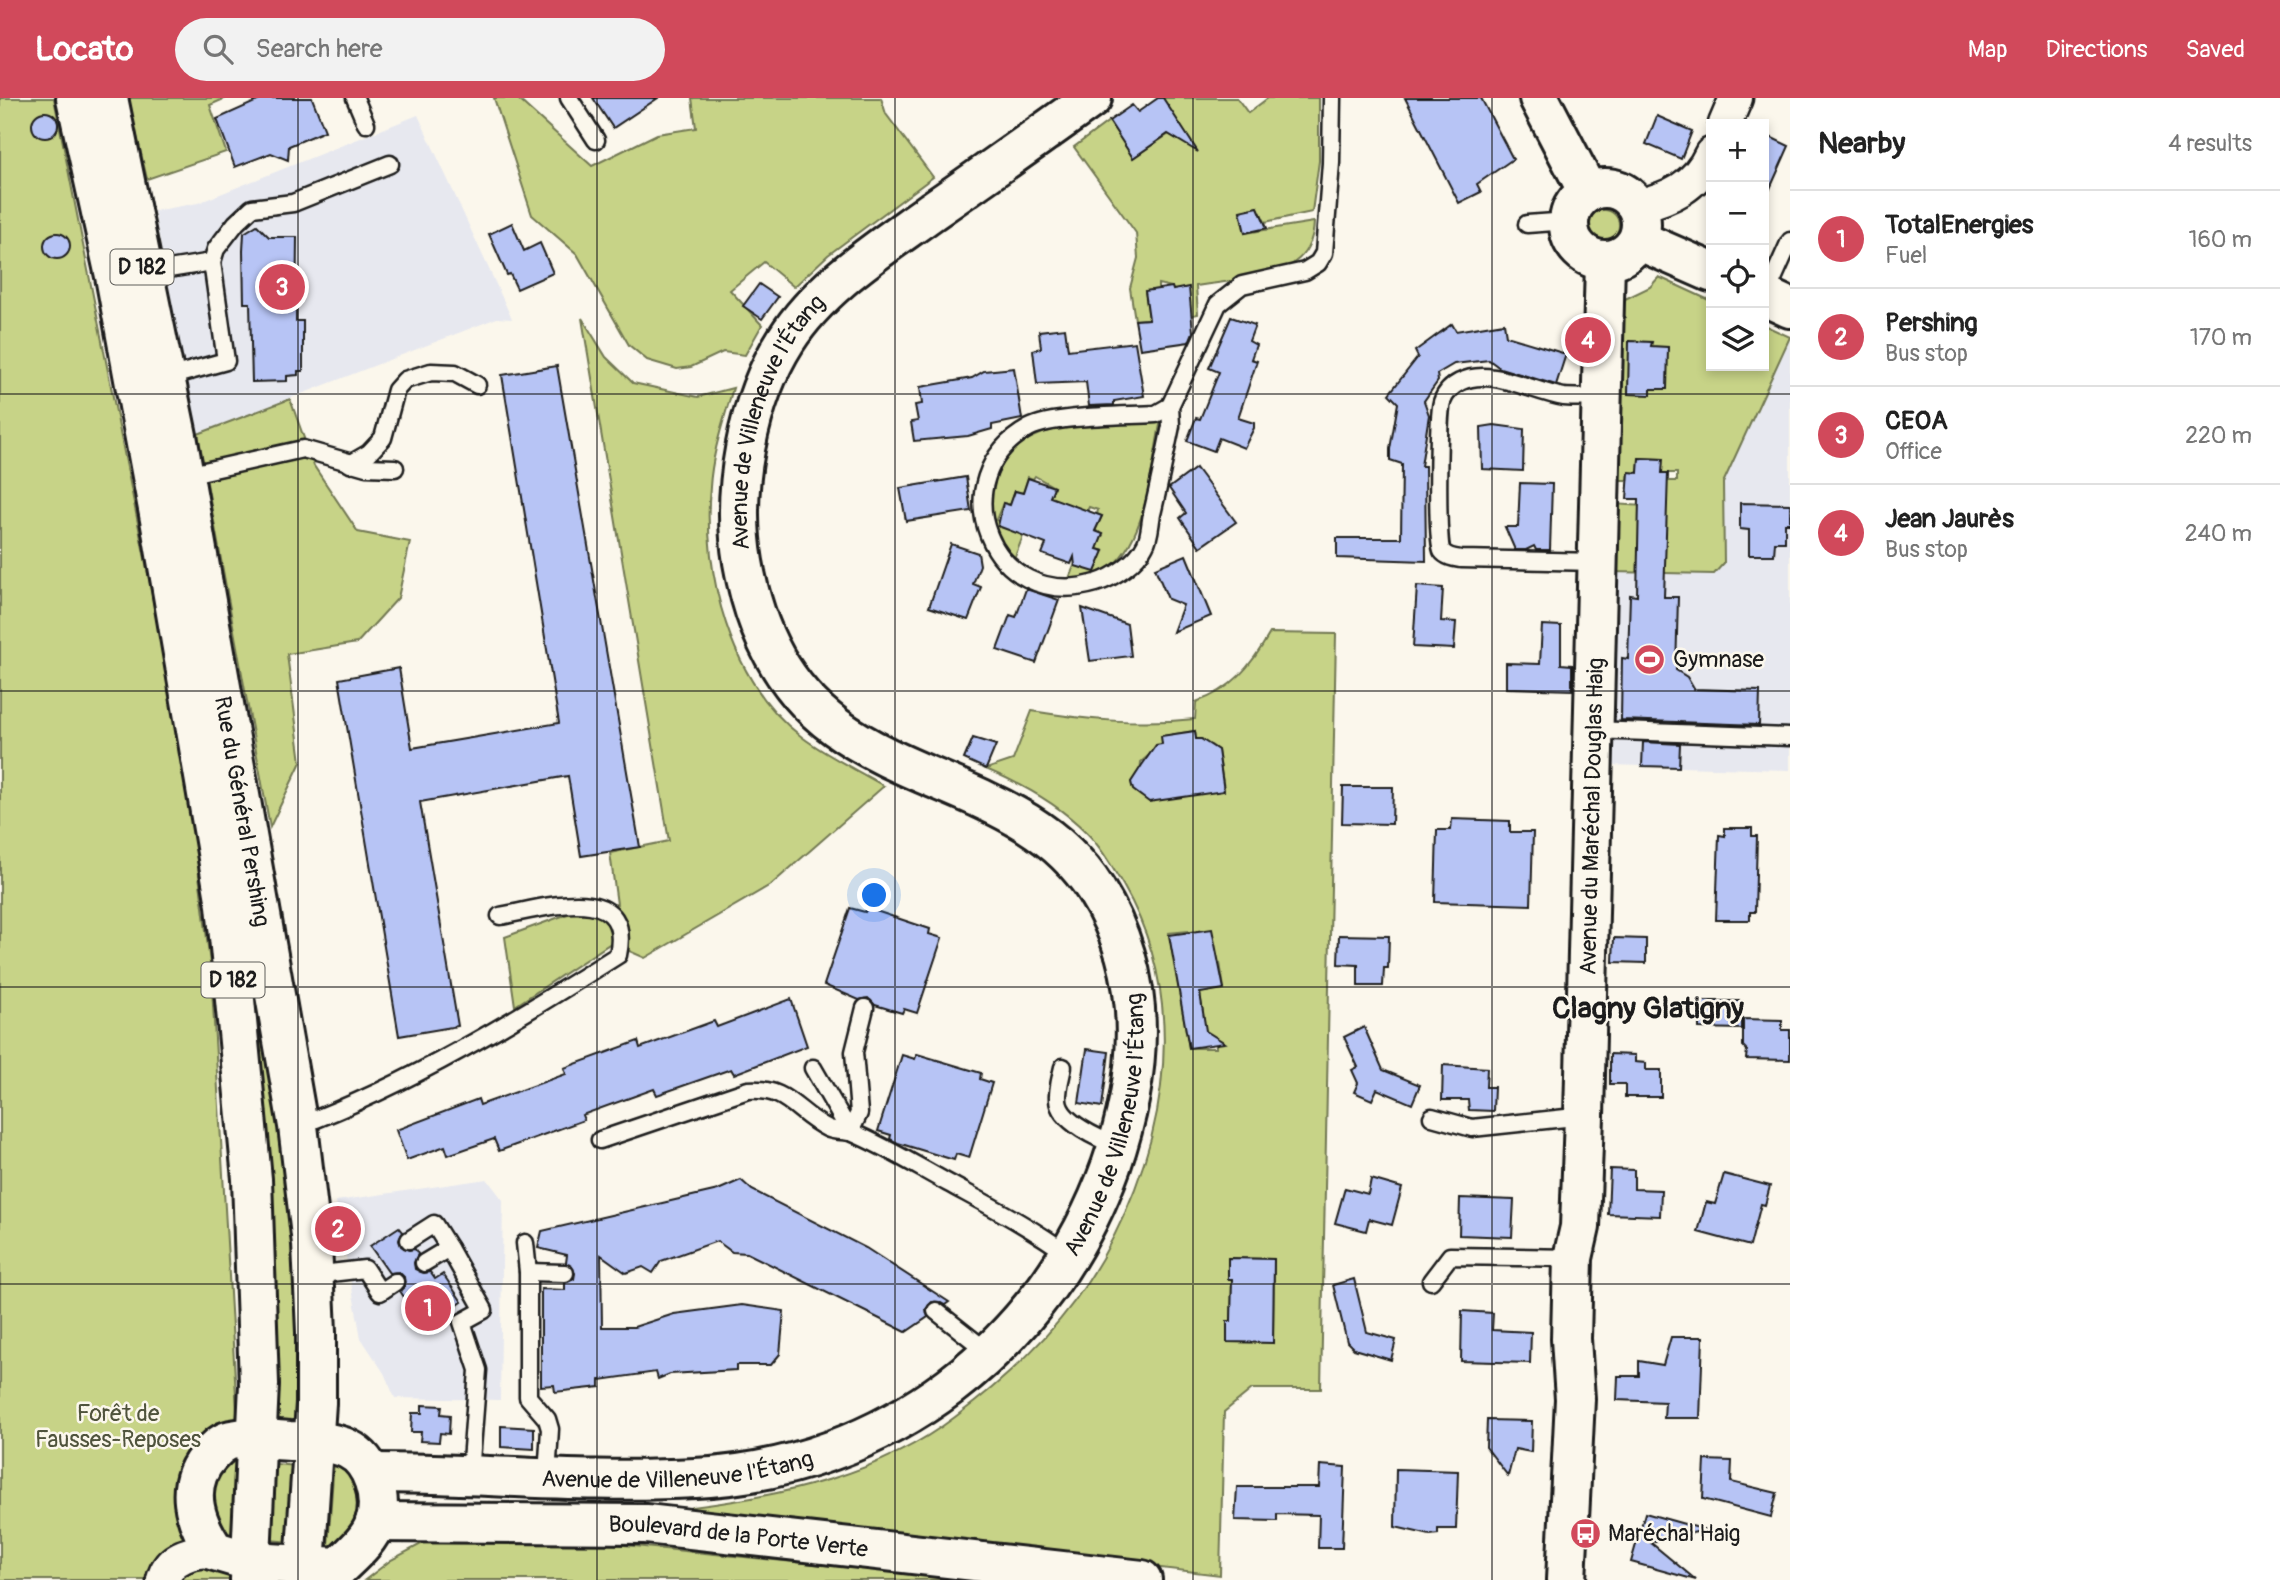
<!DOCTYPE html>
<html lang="en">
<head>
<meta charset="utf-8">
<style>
	:root { --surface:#fff; --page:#f2f2f2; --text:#222; --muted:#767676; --line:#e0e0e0; --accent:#d1495b }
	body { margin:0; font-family:Pangolin,sans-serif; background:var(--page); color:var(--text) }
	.controls { position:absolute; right:21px; top:21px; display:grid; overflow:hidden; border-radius:0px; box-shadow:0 4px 10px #0003 }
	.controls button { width:63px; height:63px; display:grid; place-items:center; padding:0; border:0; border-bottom:2px solid var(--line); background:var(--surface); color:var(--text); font:35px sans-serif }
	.you { position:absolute; left:875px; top:798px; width:24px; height:24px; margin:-18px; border:5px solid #fff; border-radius:50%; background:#1a73e8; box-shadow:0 0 0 10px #1a73e833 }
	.badge { display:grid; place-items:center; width:46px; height:46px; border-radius:50%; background:var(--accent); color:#fff; font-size:23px; font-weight:700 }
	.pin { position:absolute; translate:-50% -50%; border:4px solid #fff; box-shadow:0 2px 7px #0006 }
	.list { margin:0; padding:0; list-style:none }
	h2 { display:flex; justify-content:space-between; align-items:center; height:91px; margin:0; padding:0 28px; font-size:30px }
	h2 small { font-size:23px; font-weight:400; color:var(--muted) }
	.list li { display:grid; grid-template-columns:46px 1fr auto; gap:21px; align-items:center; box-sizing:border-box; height:98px; padding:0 28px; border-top:2px solid var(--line) }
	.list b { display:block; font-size:26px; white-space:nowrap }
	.list p { margin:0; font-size:23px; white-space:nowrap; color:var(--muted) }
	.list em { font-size:23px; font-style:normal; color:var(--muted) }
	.icon { flex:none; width:38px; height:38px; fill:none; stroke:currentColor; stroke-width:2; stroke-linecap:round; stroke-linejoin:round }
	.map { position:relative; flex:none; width:1790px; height:1482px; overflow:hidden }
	header { display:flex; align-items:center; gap:42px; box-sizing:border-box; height:98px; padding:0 35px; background:var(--accent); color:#fff }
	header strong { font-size:33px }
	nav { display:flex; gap:38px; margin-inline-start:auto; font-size:24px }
	.search { width:490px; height:63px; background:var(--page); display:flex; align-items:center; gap:18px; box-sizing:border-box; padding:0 24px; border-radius:38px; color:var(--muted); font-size:26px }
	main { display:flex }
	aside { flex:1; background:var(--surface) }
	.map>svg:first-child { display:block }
	.built { fill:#e7e8ef }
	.green { fill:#c7d387; stroke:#727852; stroke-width:2; fill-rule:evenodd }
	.building { fill:#b7c4f5; stroke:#1c1c1c; stroke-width:2 }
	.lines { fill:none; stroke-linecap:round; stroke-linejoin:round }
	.lane-casing { stroke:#1c1c1c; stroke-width:21 }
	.street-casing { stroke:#1c1c1c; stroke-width:37 }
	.secondary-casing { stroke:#1c1c1c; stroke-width:44 }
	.primary-casing { stroke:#1c1c1c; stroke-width:44 }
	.lane { stroke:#fbf7ec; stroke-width:16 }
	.street { stroke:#fbf7ec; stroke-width:32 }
	.secondary { stroke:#fbf7ec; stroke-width:38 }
	.primary { stroke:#fbf7ec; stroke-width:38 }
	.grid { fill:none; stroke:#1c1c1c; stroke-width:2; stroke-opacity:0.55 }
	.labels { text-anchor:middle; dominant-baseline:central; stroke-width:5; stroke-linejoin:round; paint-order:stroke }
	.shield { fill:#fbf7ec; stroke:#5f5e5a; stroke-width:2 }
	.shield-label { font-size:21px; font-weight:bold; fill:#1c1c1c }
	.street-label { font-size:23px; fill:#1c1c1c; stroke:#fbf7ec }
	.poi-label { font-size:23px; fill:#1c1c1c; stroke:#fbf7ec; text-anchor:start }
	.park-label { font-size:23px; fill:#4f533c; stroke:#fbf7ec }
	.district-label { font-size:30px; font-weight:bold; fill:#1c1c1c; stroke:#fbf7ec }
</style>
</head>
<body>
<header>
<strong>Locato</strong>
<div class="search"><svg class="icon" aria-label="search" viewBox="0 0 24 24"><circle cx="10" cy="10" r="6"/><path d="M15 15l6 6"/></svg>Search here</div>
<nav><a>Map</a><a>Directions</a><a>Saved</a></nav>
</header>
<main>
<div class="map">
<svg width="1790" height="1482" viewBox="0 0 1790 1482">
	<rect width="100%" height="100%" fill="#fbf7ec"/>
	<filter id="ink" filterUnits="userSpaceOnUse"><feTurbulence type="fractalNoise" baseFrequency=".0143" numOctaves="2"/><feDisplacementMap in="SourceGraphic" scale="14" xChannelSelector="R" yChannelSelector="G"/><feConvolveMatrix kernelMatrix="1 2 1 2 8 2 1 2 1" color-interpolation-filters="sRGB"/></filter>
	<g filter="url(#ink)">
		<g class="built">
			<path d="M418,17L512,221L497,220L198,336L154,113L198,105Z"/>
			<path d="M1790,239V672L1607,667L1612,474L1714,476L1724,465L1723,385Z"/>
			<path d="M487,1081L503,1102L500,1302L395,1300L384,1275L361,1240L336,1103Z"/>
		</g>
		<g class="green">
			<path d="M0,0H54L150,486L190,705L211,873L237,1314L235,1357L240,1440L231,1437L229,1482H0Z"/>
			<path d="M128,0H226L210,7L226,54L147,81Z"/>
			<path d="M494,0H517L592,68L657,36L696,30L692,0H881L886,16L933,79L828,157L794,189L764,164L730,192L762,227L745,257L723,254L691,269L677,271L647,262L629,247L577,156L532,117Z"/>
			<path d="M1163,0H1237L1248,15L1268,0H1319V63L1312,114L1265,124L1258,110L1240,114L1245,135L1314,124C1312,185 1243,179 1196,188L1198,216L1184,219L1174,205L1172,189L1158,186V191L1145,193L1149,221L1135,222L1130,190L1138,160L1136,135L1074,49L1109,23L1134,59L1169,36Z"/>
			<circle cx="1604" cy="127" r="15"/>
			<path d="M1659,179L1711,203V268H1764V227L1790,239L1723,385L1724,465L1714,476L1612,474L1613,406L1644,408L1645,383H1677V375H1662V361L1639,360L1638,375L1629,374L1628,382H1614L1623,202L1650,189Z"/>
			<path d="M582,220L606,259L633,285L698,299L733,290C724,322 712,355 710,389C702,474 730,585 802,639C827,658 857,672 884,688L772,786L645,860L611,845L515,908L505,839L576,813L617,806L610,755L669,743Z"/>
			<path d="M290,301L314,368L358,434L410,444L398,500L357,545L287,556L301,664L270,729L198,336Z"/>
			<path d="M1161,322C1151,368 1148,446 1105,473C1094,479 1081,481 1068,483L1076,463L1103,453L1097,451L1103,436L1095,433L1102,418L1097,416L1098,412L1089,409L1087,413L1044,416L1054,389L1035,378L1033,381L1028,379L1023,395L1015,393L1010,407L1003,405L996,422L1025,433L1014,461C997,442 988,423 992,397C1002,316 1099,327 1161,322Z"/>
			<path d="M185,416L291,1054L305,1323L272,1321Z"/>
			<path d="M1270,535L1336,536L1321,1291H1252L1224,1314L1220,1477L683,1414L693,1409C786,1397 879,1377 955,1319C1004,1283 1054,1236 1087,1185C1163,1067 1196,913 1123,787C1112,769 1101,749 1086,734C1058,706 1022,686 986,671L1013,662L1032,613C1087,622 1139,627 1195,621L1196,604C1232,592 1251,568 1270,535ZM1195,633L1196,641H1202L1204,648L1211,647L1218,652L1224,691L1141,698L1133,692L1131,684L1140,675L1141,664L1162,646V638ZM1188,833L1194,869L1220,865L1224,890L1200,895L1206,938L1216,940V950H1189L1169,835ZM1229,1160L1274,1161L1273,1245L1228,1223H1231L1232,1181H1228Z"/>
			<path d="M334,1363C365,1386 365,1413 344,1444L328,1448Z"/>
			<path d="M275,1366L297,1368L291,1444L269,1442Z"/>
			<path d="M594,1444L976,1482H365L391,1462L423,1445Z"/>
		</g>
		<g class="building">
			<path d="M264,0H312L325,33L289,48L288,62L271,55L235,69L217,21Z"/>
			<path d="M593,0H658L613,30Z"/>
			<path d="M1158,0H1163L1198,54L1168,36L1133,60L1109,23L1132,7L1138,14Z"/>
			<path d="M1405,0H1481L1513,61L1477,86L1481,94L1459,105Z"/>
			<circle cx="45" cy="27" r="13"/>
			<path d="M1657,18L1692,33L1681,61L1646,46Z"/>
			<path d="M1764,36L1789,48L1764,104Z"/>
			<path d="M1258,109L1267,130L1245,135L1240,113Z"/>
			<path d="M512,125L524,153L540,145L553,175L517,191L510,176L507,177L489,136Z"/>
			<path d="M257,127L269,139H297L296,223H303V273H298V277L287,278V283L252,284L250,205H244L243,153L244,135Z"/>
			<circle cx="57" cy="148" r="13"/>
			<path d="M759,186L778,199L762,221L743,208Z"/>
			<path d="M1172,189L1173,192L1189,189L1193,234L1189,244L1140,251L1135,222L1149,221L1145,193Z"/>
			<path d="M1231,219L1255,227L1249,243L1256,247L1251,261L1257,263L1238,320L1254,325V330L1244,350L1219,340L1214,353L1187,343L1196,320L1200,321L1219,274L1209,270Z"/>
			<path d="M1504,225L1506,238L1566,256L1556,287L1500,270L1489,262L1454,266L1437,276L1438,283L1424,303L1429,317L1421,368H1425L1426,463L1337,460V440H1401L1402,366L1390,362V351L1398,305L1389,296L1418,259L1415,253L1452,226L1456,233Z"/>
			<path d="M1065,230L1068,252L1135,244L1144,298L1114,303V307L1089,308L1086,284L1037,286L1033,252L1041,250L1039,233Z"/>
			<path d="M1629,243L1652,244L1651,248L1668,249L1667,291H1651V297L1628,296Z"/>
			<path d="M557,268L640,749L581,758L568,678L420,704L458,928L399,938L339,581L399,570L412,650L559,625L502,277Z"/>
			<path d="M1014,270L1022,321L992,327V331L968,338L914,343L911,324L918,323L915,307L922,306L920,289L972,280L984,273Z"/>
			<path d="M1494,327L1524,331L1523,373L1482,371L1481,329Z"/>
			<path d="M1639,360L1663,361L1662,375H1668L1664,499H1678L1676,572L1687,579L1694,591L1760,593L1759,627L1621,622L1622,560L1628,561L1630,497L1637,498L1639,401H1627L1629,374L1638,375Z"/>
			<path d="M1196,370L1236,424L1200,449L1180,420L1186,415L1169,390Z"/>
			<path d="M966,379L971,413L906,423L900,390Z"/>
			<path d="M1028,380L1054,389L1050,399L1102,418L1095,433L1103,436L1097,451L1104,453L1095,474L1075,468L1074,459L1071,466L1042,456L1046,446L998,428L1003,405L1010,407L1015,393L1023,395Z"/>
			<path d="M1520,385L1552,386L1550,452H1536L1534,448L1526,452H1515L1505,429H1518Z"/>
			<path d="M1740,405L1790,406V425H1785V444H1775L1774,457H1749V432L1740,431Z"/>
			<path d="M951,446L978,455L980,467L973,486L981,489L968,522L929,509Z"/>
			<path d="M1186,457L1211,518L1173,534L1183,507L1168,501L1155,470Z"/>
			<path d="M1417,488L1443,490L1441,523L1456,524L1454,551L1413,549Z"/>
			<path d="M1026,491L1059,502L1036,565L997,552L1010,517L1016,519Z"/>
			<path d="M1082,510L1127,526L1131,558L1090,563Z"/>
			<path d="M1542,527L1561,528V566L1572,567V592L1506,590V565L1540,566Z"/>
			<path d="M1195,633L1196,641H1201L1218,652L1224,693L1149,704L1133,692L1131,684L1142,667L1156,647L1162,646L1161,638Z"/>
			<path d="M973,640L996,647L986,671L964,661Z"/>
			<path d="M1643,644L1680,646L1679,669L1642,668Z"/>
			<path d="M1343,689H1393L1392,726L1342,725Z"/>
			<path d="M1452,721L1510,723V734H1533L1531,807L1435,804L1437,732H1451Z"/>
			<path d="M1725,730H1752V738H1757L1755,814H1750V822H1716L1719,737L1725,738Z"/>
			<path d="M850,810L865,814L867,810L930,831L929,836L942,840L917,915L904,911L902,915L875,907L868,900L859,902L824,887Z"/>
			<path d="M1212,831L1224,891L1200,895L1206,933L1225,945L1189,950L1169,837Z"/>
			<path d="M1339,837L1389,838L1388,870H1384L1383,888H1358V867L1338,866Z"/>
			<path d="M1614,840L1646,841V865L1613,864Z"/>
			<path d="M791,901L807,948L734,976L731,971L657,997L654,991L582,1017L584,1022L499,1053L494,1041L448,1057L445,1048L407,1062L396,1032L478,1001L480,1007L566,976L564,970L638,943L640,950L714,923L717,929Z"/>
			<path d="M1699,903H1742V931L1699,930Z"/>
			<path d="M1743,921L1782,922V932H1790V962L1746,961L1747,952L1743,948Z"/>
			<path d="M1364,929L1383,972L1420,987L1412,1006L1377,991L1372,1002L1354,994L1358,985L1352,972L1358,969L1344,939Z"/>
			<path d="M1087,951L1109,954L1102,1009L1079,1005Z"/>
			<path d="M917,956L981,975L980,981L992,985L969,1060L956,1056L954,1062L898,1045L890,1041L891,1037L878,1033L902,957L915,961Z"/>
			<path d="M1610,956L1635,957V964L1646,965V972H1661V999H1625V986H1610Z"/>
			<path d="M1443,967L1487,970L1486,989H1494L1493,1013L1469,1012L1468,1002H1442Z"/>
			<path d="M1610,1071L1634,1072V1091L1661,1092L1660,1118L1608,1116Z"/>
			<path d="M1724,1076L1770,1088L1765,1107L1761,1106L1750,1148L1698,1134L1706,1104L1715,1106Z"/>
			<path d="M1371,1081L1402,1090L1392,1127L1369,1121L1366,1133L1335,1125L1345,1090L1368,1096Z"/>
			<path d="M741,1082L752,1092L866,1150L949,1204L945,1207L932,1204L926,1211L928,1219L906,1234L747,1155L732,1154L717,1143L661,1163L653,1175L643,1169L626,1175L601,1157L602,1229H634L674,1216L742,1207L784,1213L780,1256L771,1267H736V1272L670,1276L658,1281L656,1274L600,1282V1289L555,1294L554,1287L541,1288V1191L565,1192V1185L574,1181L575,1175L566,1165L567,1157L538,1150L542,1133L718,1092Z"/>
			<path d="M1460,1100L1514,1102L1512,1139L1459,1137Z"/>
			<path d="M399,1129L403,1134L399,1142L401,1148L409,1152L415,1151L418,1156L414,1165L415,1171L424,1175L430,1174L435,1181L443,1176L462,1204L443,1217L435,1204L416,1217L400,1193L405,1188L404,1179L399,1174L389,1175L370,1148Z"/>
			<path d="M1228,1160L1274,1161L1273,1245L1227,1244V1223H1231L1232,1181H1228Z"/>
			<path d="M1354,1181L1367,1234L1396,1242L1391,1262L1354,1251L1347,1244L1333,1187Z"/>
			<path d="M1462,1213L1493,1215L1492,1232L1531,1234L1530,1265L1461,1263Z"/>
			<path d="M1671,1239H1703L1700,1320H1664L1665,1304L1617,1302L1618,1278H1639V1263L1663,1267Z"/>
			<path d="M422,1307L442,1308L441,1316L450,1317L449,1336L440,1335L439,1344L420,1343L421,1334H411L412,1315H422Z"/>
			<path d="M1487,1322L1532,1323L1531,1354L1515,1351L1508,1378L1486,1349Z"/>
			<path d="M501,1328L534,1330V1351L501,1349Z"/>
			<path d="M1705,1362L1732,1363L1731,1384L1777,1395L1771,1419L1703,1401Z"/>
			<path d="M1320,1367L1345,1369L1342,1450H1318L1319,1417L1277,1416V1423L1235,1422L1237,1389H1319Z"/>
			<path d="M1396,1371L1458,1373L1456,1431H1438V1436L1430,1437L1395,1429Z"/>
			<path d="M1645,1415L1706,1432L1650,1444L1696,1482L1631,1464Z"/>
		</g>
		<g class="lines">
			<defs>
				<g id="lane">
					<path d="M355,0L366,26"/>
					<path d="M569,0L596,42"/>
					<path d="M1527,126L1569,123"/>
					<path d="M144,175L212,164"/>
					<path d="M1765,199L1790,143"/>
					<path d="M164,280L226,263L212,164L216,151L236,125L252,110L293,105L390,66"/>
					<path d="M1170,308L1156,316C1125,318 1054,317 1029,330C939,379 990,516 1096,485C1113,480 1137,464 1145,447C1150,439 1150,425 1152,416C1159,387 1165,357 1171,328L1170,308L1218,206L1242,187L1305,173L1318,165L1324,155L1331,65L1332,0"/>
					<path d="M350,366L369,355L383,340L396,292L405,282L431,274L455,275L477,287"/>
					<path d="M182,378L303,351L366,369L395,370"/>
					<path d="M1597,464L1461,461C1455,460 1446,459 1442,453C1436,444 1438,317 1442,304C1445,295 1452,288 1460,284C1490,268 1532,294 1564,299C1576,300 1589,299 1601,300"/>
					<path d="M1593,632L1790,639"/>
					<path d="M1063,969C1061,979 1057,992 1058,1002C1059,1024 1101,1042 1118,1048"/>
					<path d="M813,970L850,1034L859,1015L854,954L865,910"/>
					<path d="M1432,1019L1472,1030L1584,1018"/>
					<path d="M298,1028C411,986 517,921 618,857C634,780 541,811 500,818"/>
					<path d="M600,1042L748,992C788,989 795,1014 827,1030C835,1034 845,1032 853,1035C886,1049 917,1068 948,1085C990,1108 1031,1129 1069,1157"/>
					<path d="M409,1142L434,1126L449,1150"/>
					<path d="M525,1145L528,1174V1299L547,1321L550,1331L547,1378"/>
					<path d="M424,1165L449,1150L484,1212L462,1224L478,1272L470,1376"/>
					<path d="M528,1174L565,1175"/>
					<path d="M313,1177L365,1171L380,1194L395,1184"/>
					<path d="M1431,1183L1450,1158L1573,1160"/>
					<path d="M936,1213L988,1254"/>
				</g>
				<g id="street">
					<path d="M1725,26L1736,0"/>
					<path d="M1637,108C1670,100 1696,89 1711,56"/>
					<path d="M163,1482C169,1458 193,1453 215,1453"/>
				</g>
				<g id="secondary">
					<path d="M1539,0L1588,94"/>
					<circle cx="1605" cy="126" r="36"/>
					<path d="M1638,142L1711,174"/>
					<path d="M1764,198L1790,210"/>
					<path id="s1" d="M372,1375C480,1375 588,1386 695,1380C886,1371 1047,1247 1111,1068C1143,976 1150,878 1096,792C1036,697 921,691 836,629C782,589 754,529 743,464C731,393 747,303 786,242C820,188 881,150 932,113C986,76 1039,38 1092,0"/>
					<path id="s2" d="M375,1424L646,1426L1142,1482"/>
					<path id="s3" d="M1566,1482L1575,1301L1571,1241L1573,1160L1580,1129L1584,1018L1605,163"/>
				</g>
				<g id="primary">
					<path d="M76,0L115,178L161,427L226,807L252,1081L259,1286L250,1482"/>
					<path id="s4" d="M108,0L177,338L298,1028L312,1146L316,1234V1305L304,1482"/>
					<path d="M327,1482C342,1463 367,1448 375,1425C383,1400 373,1363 348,1351C332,1343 307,1343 290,1343C271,1342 250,1338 231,1342C222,1344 217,1350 210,1357C182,1387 194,1423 215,1453L252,1464L338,1469"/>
				</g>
			</defs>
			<use href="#lane" class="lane-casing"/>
			<use href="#street" class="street-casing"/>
			<use href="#secondary" class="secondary-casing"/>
			<use href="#primary" class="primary-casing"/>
			<use href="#lane" class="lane"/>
			<use href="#street" class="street"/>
			<use href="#secondary" class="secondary"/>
			<use href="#primary" class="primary"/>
		</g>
	</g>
	<path class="grid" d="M298,0V1482M597,0V1482M895,0V1482M1193,0V1482M1492,0V1482M0,296H1790M0,593H1790M0,889H1790M0,1186H1790"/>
	<defs>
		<symbol id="stadium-disc" viewBox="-11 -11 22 22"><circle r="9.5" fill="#d1495b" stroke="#fbf7ec"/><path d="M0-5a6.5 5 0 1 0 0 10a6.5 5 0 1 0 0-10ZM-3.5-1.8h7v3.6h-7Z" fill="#fff"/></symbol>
		<symbol id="bus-disc" viewBox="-11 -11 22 22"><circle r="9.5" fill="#d1495b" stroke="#fbf7ec"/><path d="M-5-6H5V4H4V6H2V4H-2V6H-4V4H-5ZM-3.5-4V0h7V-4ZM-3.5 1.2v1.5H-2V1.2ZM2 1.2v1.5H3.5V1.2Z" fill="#fff"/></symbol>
	</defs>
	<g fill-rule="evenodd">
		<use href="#stadium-disc" x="1632" y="544" width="35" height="35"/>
		<use href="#bus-disc" x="1568" y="1418" width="35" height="35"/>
	</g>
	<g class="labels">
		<g class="shield">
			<rect x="110.5" y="151.5" width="63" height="35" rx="5"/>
			<rect x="201.5" y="864.5" width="63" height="35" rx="5"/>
		</g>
		<g class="shield-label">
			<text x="142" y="169">D 182</text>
			<text x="233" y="882">D 182</text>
		</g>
		<g class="street-label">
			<text stroke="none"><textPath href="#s1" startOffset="1815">Avenue de Villeneuve l'Étang</textPath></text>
			<text stroke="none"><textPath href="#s4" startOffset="726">Rue du Général Pershing</textPath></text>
			<text stroke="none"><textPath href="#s3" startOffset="765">Avenue du Maréchal Douglas Haig</textPath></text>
			<text stroke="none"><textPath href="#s1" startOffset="914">Avenue de Villeneuve l'Étang</textPath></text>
			<text stroke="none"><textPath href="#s1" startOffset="306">Avenue de Villeneuve l'Étang</textPath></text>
			<text stroke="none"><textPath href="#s2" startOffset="364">Boulevard de la Porte Verte</textPath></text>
		</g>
		<g class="poi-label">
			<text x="1673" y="561">Gymnase</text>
			<text x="1608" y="1435">Maréchal Haig</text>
		</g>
		<g class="park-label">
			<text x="118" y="1315">Forêt de<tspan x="118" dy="26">Fausses-Reposes</tspan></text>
		</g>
		<g class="district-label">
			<text x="1648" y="910">Clagny Glatigny</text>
		</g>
	</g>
</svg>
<div class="controls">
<button>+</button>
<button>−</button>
<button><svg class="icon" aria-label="locate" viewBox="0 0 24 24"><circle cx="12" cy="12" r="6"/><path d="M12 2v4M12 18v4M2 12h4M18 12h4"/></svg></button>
<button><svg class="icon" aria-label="layers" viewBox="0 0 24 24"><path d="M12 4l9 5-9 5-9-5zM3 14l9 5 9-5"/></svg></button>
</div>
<div class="you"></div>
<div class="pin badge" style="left:428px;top:1210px">1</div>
<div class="pin badge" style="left:338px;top:1131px">2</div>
<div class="pin badge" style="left:282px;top:189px">3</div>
<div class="pin badge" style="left:1588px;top:242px">4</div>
</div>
<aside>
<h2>Nearby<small>4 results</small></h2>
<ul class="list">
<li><span class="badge">1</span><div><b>TotalEnergies</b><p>Fuel</p></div><em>160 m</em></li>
<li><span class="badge">2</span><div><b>Pershing</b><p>Bus stop</p></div><em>170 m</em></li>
<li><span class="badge">3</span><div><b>CEOA</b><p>Office</p></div><em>220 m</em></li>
<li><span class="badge">4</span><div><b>Jean Jaurès</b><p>Bus stop</p></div><em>240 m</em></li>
</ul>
</aside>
</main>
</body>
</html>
